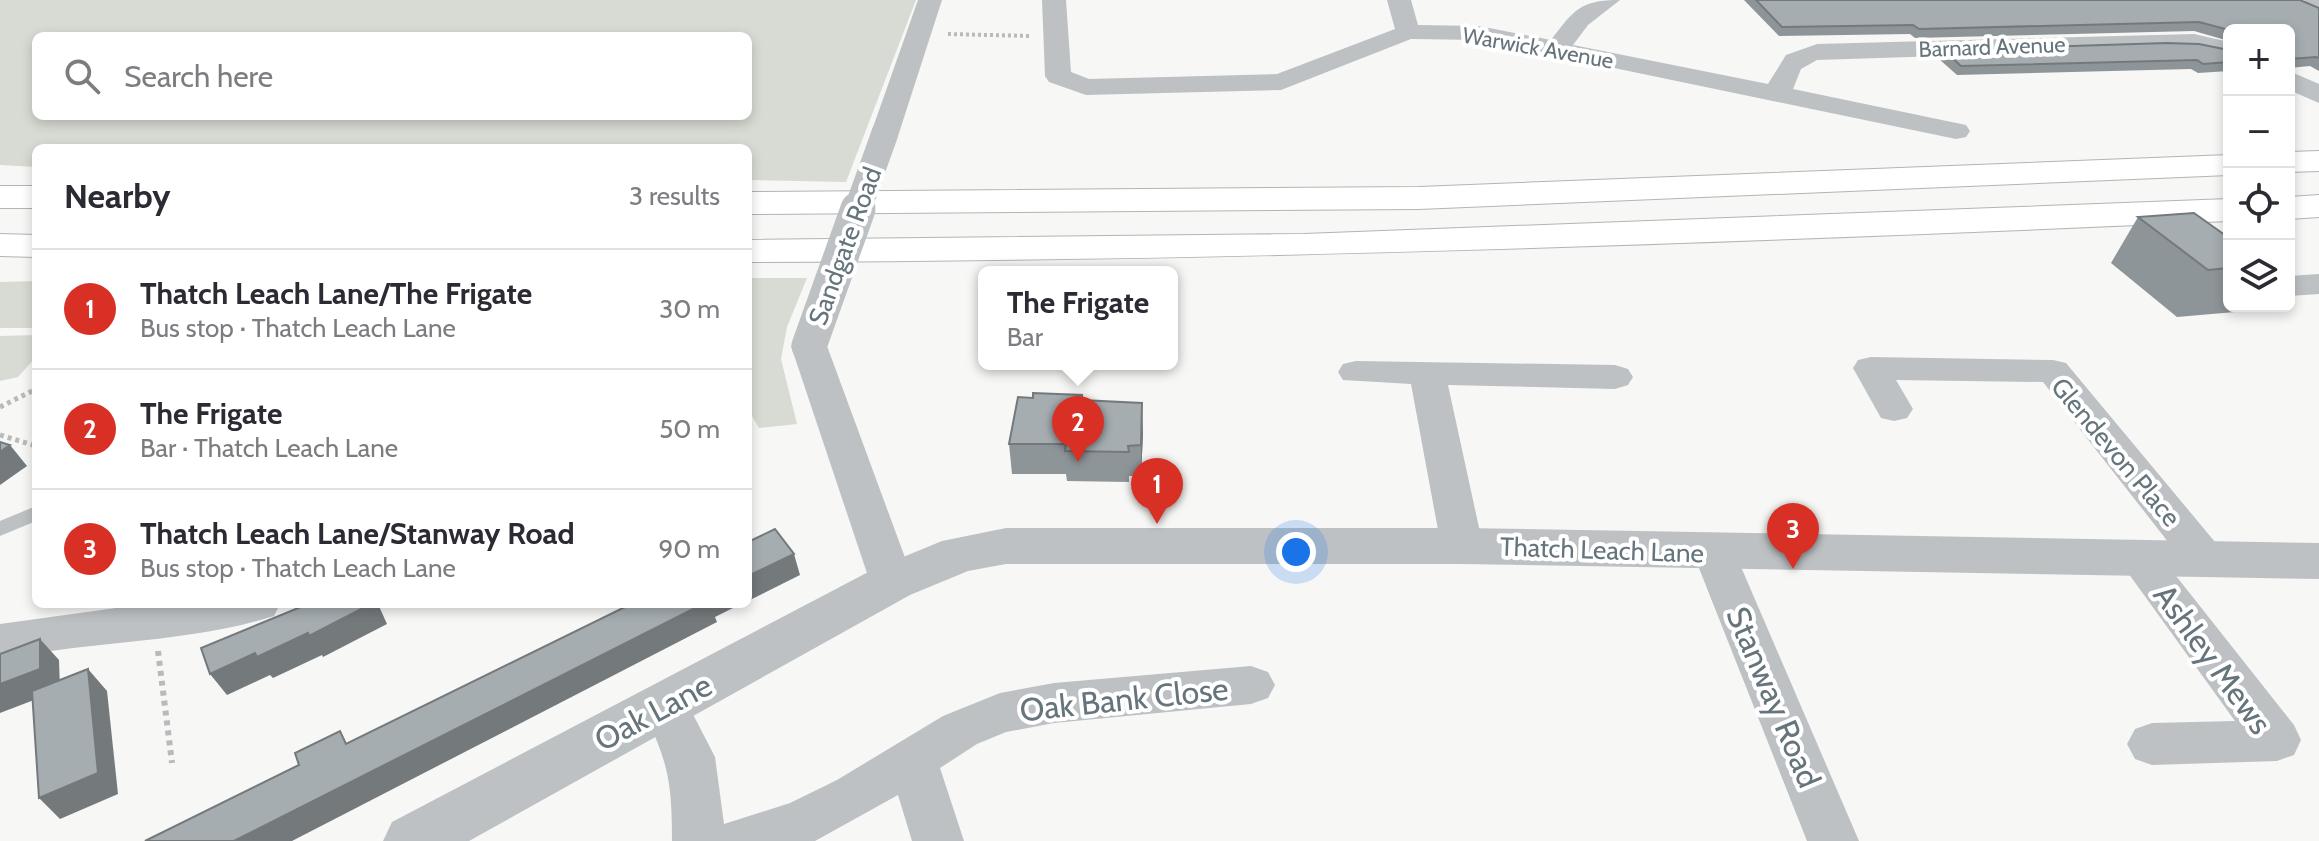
<!DOCTYPE html>
<html lang="en">
<head>
<meta charset="utf-8">
<style>
	:root { --surface:#fff; --page:#f7f7f7; --text:#2b2b33; --muted:#7c7c81; --line:#e1e1e2; --accent:#d93025 }
	body { margin:0; font-family:Cabin,sans-serif; background:var(--page); color:var(--text) }
	.controls { position:absolute; right:24px; top:24px; display:grid; overflow:hidden; border-radius:12px; box-shadow:0 4px 12px #0003 }
	.controls button { width:72px; height:72px; display:grid; place-items:center; padding:0; border:0; border-bottom:2px solid var(--line); background:var(--surface); color:var(--text); font:40px sans-serif }
	.you { position:absolute; left:1296px; top:552px; width:28px; height:28px; margin:-20px; border:6px solid #fff; border-radius:50%; background:#1a73e8; box-shadow:0 0 0 12px #1a73e833 }
	.badge { display:grid; place-items:center; width:52px; height:52px; border-radius:50%; background:var(--accent); color:#fff; font-size:26px; font-weight:700 }
	.pin { position:absolute; translate:-50% -66px; filter:drop-shadow(0 2px 4px #0008) }
	.pin::after { content:''; position:absolute; top:42px; width:28px; height:24px; background:inherit; clip-path:polygon(0 0,100% 0,50% 100%) }
	.popup { position:absolute; left:978px; top:266px; width:200px; height:104px; box-sizing:border-box; display:grid; place-content:center; border-radius:12px; background:var(--surface); filter:drop-shadow(0 2px 6px #0005); font-size:26px; white-space:nowrap; color:var(--muted) }
	.popup b { font-size:30px; color:var(--text) }
	.popup::after { content:''; position:absolute; left:50%; top:100%; margin-left:-16px; border:16px solid transparent; border-top-color:var(--surface) }
	.list { margin:0; padding:0; list-style:none }
	h2 { display:flex; justify-content:space-between; align-items:center; height:104px; margin:0; padding:0 32px; font-size:34px }
	h2 small { font-size:26px; font-weight:400; color:var(--muted) }
	.list li { display:grid; grid-template-columns:52px 1fr auto; gap:24px; align-items:center; box-sizing:border-box; height:120px; padding:0 32px; border-top:2px solid var(--line) }
	.list b { display:block; font-size:30px; white-space:nowrap }
	.list p { margin:0; font-size:26px; white-space:nowrap; color:var(--muted) }
	.list em { font-size:26px; font-style:normal; color:var(--muted) }
	.icon { flex:none; width:44px; height:44px; fill:none; stroke:currentColor; stroke-width:2; stroke-linecap:round; stroke-linejoin:round }
	.map { position:relative; flex:none; width:2319px; height:841px; overflow:hidden }
	.search { position:absolute; background:var(--surface); box-shadow:0 4px 12px #0003; left:32px; top:32px; width:720px; height:88px; display:flex; align-items:center; gap:20px; box-sizing:border-box; padding:0 28px; border-radius:12px; color:var(--muted); font-size:30px }
	.panel { position:absolute; background:var(--surface); box-shadow:0 4px 12px #0003; left:32px; top:144px; width:720px; height:464px; border-radius:12px }
	.map>svg:first-child { display:block }
	.green { fill:#d8dbd4; fill-rule:evenodd }
	.lines { fill:none; stroke-linecap:round; stroke-linejoin:round }
	.motorway-casing { stroke:#b1b5b7; stroke-width:2 }
	.path-far2 { stroke:#b7bbbc; stroke-width:4; stroke-dasharray:3 3; stroke-linecap:butt }
	.path-far1 { stroke:#b7bbbc; stroke-width:5; stroke-dasharray:4 4; stroke-linecap:butt }
	.path { stroke:#b7bbbc; stroke-width:6; stroke-dasharray:5 5; stroke-linecap:butt }
	.service { fill:#bdc1c4; fill-rule:evenodd }
	.minor { fill:#bdc1c4; fill-rule:evenodd }
	.tertiary { fill:#bdc1c4; fill-rule:evenodd }
	.motorway { fill:#fff; fill-rule:evenodd }
	.minor-bridge-far1 { stroke:#bdc1c4; stroke-width:27 }
	.minor-bridge { stroke:#bdc1c4; stroke-width:35 }
	.wall { fill:#8e9598 }
	.shaded-wall { fill:#74797c }
	.building { fill:#a5adb1; stroke:#74797c; stroke-width:2 }
	.labels { text-anchor:middle; dominant-baseline:central; stroke-width:8; stroke-linejoin:round; paint-order:stroke }
	.far-street-label { font-size:22px; fill:#66757c; stroke:#fff }
	.street-label { font-size:26px; fill:#66757c; stroke:#fff }
	.near-street-label { font-size:32px; fill:#66757c; stroke:#fff }
</style>
</head>
<body>
<div class="map">
<svg width="2319" height="841" viewBox="0 0 2319 841">
	<rect width="100%" height="100%" fill="#f7f7f5"/>
	<g class="green">
		<path d="M0,0H916L846,182L748,180V148H36V167L0,165ZM36,36H748V116H36Z"/>
		<path d="M748,278H807L787,327L781,359L797,424L759,428L748,409Z"/>
		<path d="M36,281V328H0V282Z"/>
		<path d="M36,335V357L18,377L0,381V336Z"/>
	</g>
	<g class="lines">
		<defs>
			<g id="motorway">
				<path d="M2319,151V171L2289,172V152Z"/>
				<path d="M2229,155V175L1419,209L748,214V192L1419,187Z"/>
				<rect x="0" y="186" width="36" height="22"/>
				<path d="M2319,195V217L2289,219V197Z"/>
				<path d="M2229,199V221C1735,243 1242,261 748,262V240L1304,234Z"/>
				<path d="M0,234L36,235V257L0,256Z"/>
			</g>
		</defs>
		<use href="#motorway" class="motorway-casing"/>
		<path class="path-far2" d="M948,34L1030,36"/>
		<g class="path-far1">
			<path d="M0,407L36,389"/>
			<path d="M0,435L36,446"/>
		</g>
		<path class="path" d="M158,651L172,763"/>
		<path class="service" d="M36,506V521L0,536V521Z"/>
		<g class="minor">
			<path d="M918,0H942L899,133L895,139H875L871,133Z"/>
			<path d="M1042,0H1066L1071,72L1089,79L1277,74L1395,29L1387,0H1411L1418,25L1479,26L1551,40C1574,10 1580,0 1620,0L1588,25L1573,45L1768,84L1786,55L1817,44L2194,34L2229,42V58L2194,50L2162,49L1817,60L1801,69L1793,89L1966,125L1970,131L1966,137L1956,139L1479,40L1411,39L1281,90L1086,95L1049,82L1045,76Z"/>
			<path d="M2304,0H2319V8L2308,5Z"/>
			<path d="M2289,71L2319,84V103L2289,90Z"/>
			<path d="M2319,274V294L2289,296V276Z"/>
			<path d="M809,335L822,338L827,346L914,582L907,594L892,598L877,594L870,582L791,346L796,338Z"/>
			<path d="M1871,357L2053,360L2066,363L2220,548L2226,559L2220,570L2205,575L2190,570L2043,382L1896,380L1913,409L1907,418L1894,421L1881,418L1853,368L1858,360Z"/>
			<path d="M1356,361L1615,365L1628,369L1633,377L1628,385L1615,389L1448,385L1483,546L1477,557L1462,561L1447,557L1441,546L1411,384L1343,380L1338,372L1343,364Z"/>
			<path d="M1714,537L1729,542L1735,553L1859,841H1807L1693,553L1699,542Z"/>
			<path d="M2139,543L2154,548L2294,725L2301,740L2294,755L2277,761L2152,765L2135,759L2127,744L2135,729L2152,723L2235,721L2118,559L2124,548Z"/>
			<path d="M145,604H280L274,616C186,644 90,640 0,660V624Z"/>
			<path d="M1251,666L1268,672L1275,685L1268,698L1251,704L1054,723L1006,732L977,744L940,768L964,841H912L898,795L815,841H672C672,781 668,760 641,707L648,693L665,687L682,693L715,757L724,824L790,803L837,780L943,716L1000,693L1054,683Z"/>
		</g>
		<path class="tertiary" d="M1006,528H1462L2319,543V579L1462,564H1006L968,571L910,595L469,841H383L392,822L874,569L942,541Z"/>
		<use href="#motorway" class="motorway"/>
		<path class="minor-bridge-far1" d="M857,211L885,133"/>
		<path class="minor-bridge" d="M809,346L858,209"/>
	</g>
	<g class="wall">
		<path d="M1744,0H2300L2319,8V71L2310,66L2289,68V30H2229V41L2194,31L1915,38L1910,34L1779,36Z"/>
		<path d="M1943,50H2229V71L2198,73L2191,69L1957,75L1939,59Z"/>
		<path d="M2138,217L2229,238V306H2239L2235,312L2177,317L2111,263Z"/>
		<path d="M1082,395L1083,400L1143,433L1141,476H1129V482L1067,481L1066,474H1012L1009,444Z"/>
	</g>
	<g class="shaded-wall">
		<path d="M1142,403L1143,433L1141,476V445Z"/>
		<path d="M10,445L27,466L0,485V452Z"/>
		<path d="M794,554L800,575L748,601V576Z"/>
		<path d="M371,604H378L387,624L323,657L322,655L273,678L270,675L227,695L210,674L255,653Z"/>
		<path d="M702,604H741L715,617L717,622L292,841H234Z"/>
		<path d="M40,639L59,660L60,690L0,713V684Z"/>
		<path d="M88,669L107,691L118,794L60,819L39,798Z"/>
	</g>
	<g class="building">
		<path d="M1756,0H2300L2319,8V58L2316,57L2289,59V30H2229L2199,22L1919,29L1913,25L1782,27Z"/>
		<path d="M2167,43L2199,44L2229,50V62L2203,64L2197,60L1961,66L1943,50Z"/>
		<path d="M2194,213L2229,238V268L2208,270L2138,217Z"/>
		<path d="M1033,393L1082,395L1081,400L1142,403L1141,445L1128,446L1129,452L1065,451L1066,444H1009L1018,397L1033,398Z"/>
		<path d="M0,442L10,445L0,452Z"/>
		<path d="M775,529L794,554L748,576V542Z"/>
		<path d="M308,604H371L309,636L308,633L257,657L255,653L210,674L201,648Z"/>
		<path d="M631,604H703L234,841H145L299,765L295,753L340,731L346,744Z"/>
		<path d="M40,639V669L0,684V654Z"/>
		<path d="M88,669L98,773L39,798L32,691Z"/>
	</g>
	<g class="labels">
		<g class="far-street-label">
			<text transform="translate(1992 47) rotate(-2)">Barnard Avenue</text>
			<text transform="translate(1538 48) rotate(10)">Warwick Avenue</text>
		</g>
		<g class="street-label">
			<text transform="translate(845 246) rotate(-70)">Sandgate Road</text>
			<text transform="translate(2116 452) rotate(50)">Glendevon Place</text>
			<text transform="translate(1602 550) rotate(2)">Thatch Leach Lane</text>
		</g>
		<g class="near-street-label">
			<text transform="translate(2213 659) rotate(54)">Ashley Mews</text>
			<text transform="translate(1774 697) rotate(67)">Stanway Road</text>
			<text transform="translate(1124 699) rotate(-6)">Oak Bank Close</text>
			<text transform="translate(653 712) rotate(-28)">Oak Lane</text>
		</g>
	</g>
</svg>
<div class="controls">
<button>+</button>
<button>−</button>
<button><svg class="icon" aria-label="locate" viewBox="0 0 24 24"><circle cx="12" cy="12" r="6"/><path d="M12 2v4M12 18v4M2 12h4M18 12h4"/></svg></button>
<button><svg class="icon" aria-label="layers" viewBox="0 0 24 24"><path d="M12 4l9 5-9 5-9-5zM3 14l9 5 9-5"/></svg></button>
</div>
<div class="you"></div>
<div class="pin badge" style="left:1157px;top:524px">1</div>
<div class="pin badge" style="left:1078px;top:462px">2</div>
<div class="popup"><b>The Frigate</b>Bar</div>
<div class="pin badge" style="left:1793px;top:569px">3</div>
<div class="search"><svg class="icon" aria-label="search" viewBox="0 0 24 24"><circle cx="10" cy="10" r="6"/><path d="M15 15l6 6"/></svg>Search here</div>
<section class="panel">
<h2>Nearby<small>3 results</small></h2>
<ul class="list">
<li><span class="badge">1</span><div><b>Thatch Leach Lane/The Frigate</b><p>Bus stop · Thatch Leach Lane</p></div><em>30 m</em></li>
<li><span class="badge">2</span><div><b>The Frigate</b><p>Bar · Thatch Leach Lane</p></div><em>50 m</em></li>
<li><span class="badge">3</span><div><b>Thatch Leach Lane/Stanway Road</b><p>Bus stop · Thatch Leach Lane</p></div><em>90 m</em></li>
</ul>
</section>
</div>
</body>
</html>
